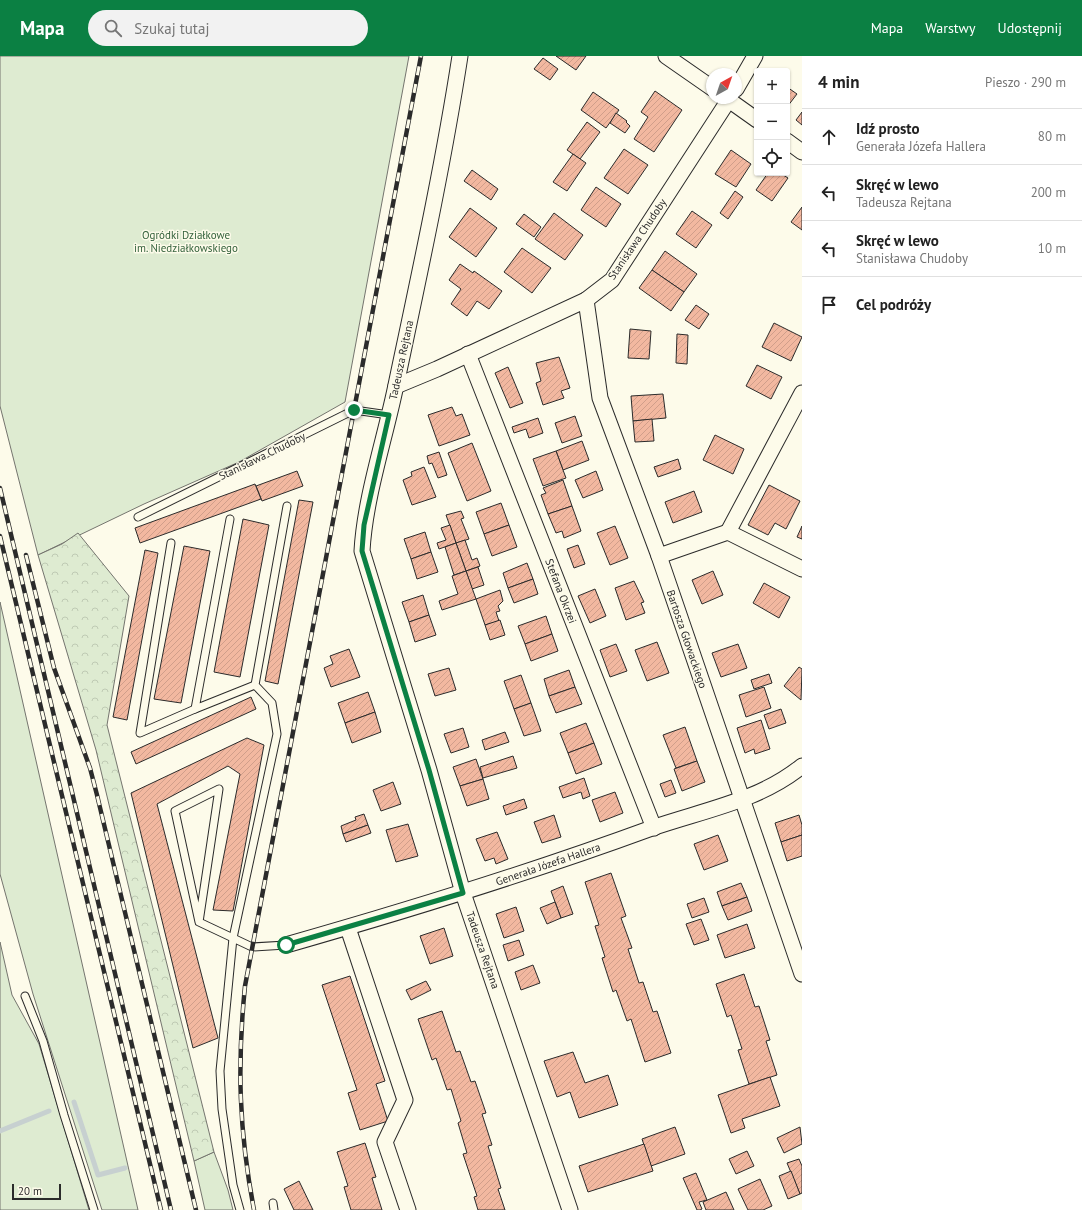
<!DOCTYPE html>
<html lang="pl">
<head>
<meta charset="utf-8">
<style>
	:root { --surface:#fff; --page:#f2f2f2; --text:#222; --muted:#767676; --line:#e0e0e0; --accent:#0b8043 }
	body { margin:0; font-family:"PT Sans",sans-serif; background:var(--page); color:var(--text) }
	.controls { position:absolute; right:12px; top:12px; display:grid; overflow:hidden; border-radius:4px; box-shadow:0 1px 3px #0004 }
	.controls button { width:36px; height:36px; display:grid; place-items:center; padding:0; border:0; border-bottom:1px solid var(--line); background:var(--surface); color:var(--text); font:20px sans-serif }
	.compass { position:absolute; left:706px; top:12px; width:36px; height:36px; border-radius:50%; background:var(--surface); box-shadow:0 1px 3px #0004; rotate:40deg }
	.scale { position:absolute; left:12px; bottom:10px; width:49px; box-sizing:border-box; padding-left:4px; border:2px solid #2b2b2b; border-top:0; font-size:11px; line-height:14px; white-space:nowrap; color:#2b2b2b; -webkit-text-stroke:3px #fdfbea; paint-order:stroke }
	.stop { position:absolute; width:12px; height:12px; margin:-9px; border:3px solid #0b8043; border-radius:50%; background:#fff }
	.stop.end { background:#0b8043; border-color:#fff; box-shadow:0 1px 4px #0008 }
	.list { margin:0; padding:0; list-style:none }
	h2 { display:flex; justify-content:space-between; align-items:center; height:52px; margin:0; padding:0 16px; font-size:17px }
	h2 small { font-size:13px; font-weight:400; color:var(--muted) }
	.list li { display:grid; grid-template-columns:26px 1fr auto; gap:12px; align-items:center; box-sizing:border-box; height:56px; padding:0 16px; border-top:1px solid var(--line) }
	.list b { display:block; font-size:15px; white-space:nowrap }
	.list p { margin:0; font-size:13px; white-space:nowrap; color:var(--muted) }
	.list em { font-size:13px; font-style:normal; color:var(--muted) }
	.icon { flex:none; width:22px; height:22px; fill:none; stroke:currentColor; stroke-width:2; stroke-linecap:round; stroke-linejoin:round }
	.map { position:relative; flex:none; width:802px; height:1154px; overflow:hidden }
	header { display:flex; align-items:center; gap:24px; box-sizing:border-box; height:56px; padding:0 20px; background:var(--accent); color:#fff }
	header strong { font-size:19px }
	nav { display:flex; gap:22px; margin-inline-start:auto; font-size:14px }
	.search { width:280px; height:36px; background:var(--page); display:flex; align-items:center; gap:10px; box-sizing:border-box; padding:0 14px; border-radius:22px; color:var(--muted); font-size:15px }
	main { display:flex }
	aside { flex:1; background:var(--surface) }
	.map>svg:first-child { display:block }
	.green { fill:#deebd1; stroke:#74746e }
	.forest { fill:url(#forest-crowns); stroke:#74746e }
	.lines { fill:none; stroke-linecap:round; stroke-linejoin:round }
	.stream { stroke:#c7d0d0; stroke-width:5 }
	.building { fill:url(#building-hatch); stroke:#2b2b2b }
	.lane-casing { stroke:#2b2b2b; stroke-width:9 }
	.street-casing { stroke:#2b2b2b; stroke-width:17 }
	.lane { stroke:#fdfbea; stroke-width:7 }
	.street { stroke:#fdfbea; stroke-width:15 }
	.rail-casing { stroke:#2b2b2b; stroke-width:4.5 }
	.rail { stroke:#fdfbea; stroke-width:3; stroke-dasharray:9; stroke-linecap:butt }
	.route { stroke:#0b8043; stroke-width:5 }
	.labels { text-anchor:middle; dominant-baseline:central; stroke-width:3; stroke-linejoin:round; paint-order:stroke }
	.park-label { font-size:11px; fill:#34623c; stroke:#fdfbea }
	.street-label { font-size:11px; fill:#2b2b2b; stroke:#fdfbea }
</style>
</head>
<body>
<header>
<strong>Mapa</strong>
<div class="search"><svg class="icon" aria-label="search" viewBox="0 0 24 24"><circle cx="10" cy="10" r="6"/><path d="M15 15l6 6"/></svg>Szukaj tutaj</div>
<nav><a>Mapa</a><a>Warstwy</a><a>Udostępnij</a></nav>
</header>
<main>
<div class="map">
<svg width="802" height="1154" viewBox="0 0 802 1154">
	<defs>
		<pattern id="forest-crowns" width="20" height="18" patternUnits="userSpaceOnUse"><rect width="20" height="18" fill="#deebd1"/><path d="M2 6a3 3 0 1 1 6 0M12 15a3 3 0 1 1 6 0" fill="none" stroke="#bfcab4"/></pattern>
		<pattern id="building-hatch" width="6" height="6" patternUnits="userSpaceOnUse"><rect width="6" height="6" fill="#f2b8a0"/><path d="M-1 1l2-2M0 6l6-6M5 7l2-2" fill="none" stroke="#d09e8a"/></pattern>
	</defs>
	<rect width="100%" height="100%" fill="#fdfbea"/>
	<g class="green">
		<path d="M0,0H409L345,346L239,406L144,448L38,499L0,350Z"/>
		<path d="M0,546L138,1154H102L33,938L0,818Z"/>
		<path d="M0,886L12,939L39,988L89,1154H0Z"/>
		<path d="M214,1096L228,1134L233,1154H205L194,1105Z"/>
	</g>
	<path class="forest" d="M78,477L129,540L107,669L214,1096L194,1105L96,694L38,499L62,488Z"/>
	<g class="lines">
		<g class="stream">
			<path d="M74,1046L98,1119L125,1112"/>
			<path d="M0,1075L49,1055"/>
		</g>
	</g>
	<g class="building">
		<path d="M556,0H586L576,14Z"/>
		<path d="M543,2L558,13L550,24L534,13Z"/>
		<path d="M787,31L797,38L787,51Z"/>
		<path d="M655,35L682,54L654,96L634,83L648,61L641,56Z"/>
		<path d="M593,36L619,54L606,72L581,54Z"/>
		<path d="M802,56V69L796,64Z"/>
		<path d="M616,57L627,65L626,66L630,70L625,77L610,67Z"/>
		<path d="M587,66L600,76L580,103L567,94Z"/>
		<path d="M624,93L648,109L628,138L604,122Z"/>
		<path d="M731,94L751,108L736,131L715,118Z"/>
		<path d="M573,98L586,107L567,135L553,126Z"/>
		<path d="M472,114L498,133L491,144L464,125Z"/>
		<path d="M768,117H780L788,122L772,145L756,134Z"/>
		<path d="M596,131L621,148L606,171L581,154Z"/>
		<path d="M735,135L743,141L728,163L720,157Z"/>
		<path d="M802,151V174L791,166Z"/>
		<path d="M470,152L497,172L476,201L449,181Z"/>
		<path d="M692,155L712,169L696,192L676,178Z"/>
		<path d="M554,157L583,179L565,204L535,183Z"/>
		<path d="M524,158L541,171L534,181L516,168Z"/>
		<path d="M522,192L551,212L532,237L504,216Z"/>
		<path d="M665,195L697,218L684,236L652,214Z"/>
		<path d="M460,208L473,217L474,215L502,235L489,253L477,245L467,260L451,248L461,233L449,224Z"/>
		<path d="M652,214L684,236L671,255L639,232Z"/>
		<path d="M696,249L709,258L699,273L685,264Z"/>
		<path d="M774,267L802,281L791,305L762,291Z"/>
		<path d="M630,273L651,275L649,303L628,302Z"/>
		<path d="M677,278L688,279L687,308L676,307Z"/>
		<path d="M559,301L570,332L561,335L564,342L543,349L536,327L541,325L536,307Z"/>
		<path d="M757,309L782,321L771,343L746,330Z"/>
		<path d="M508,311L523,347L510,352L495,317Z"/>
		<path d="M663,338L666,362L633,365L631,340Z"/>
		<path d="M452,351L456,360L462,358L470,379L439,390L428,359Z"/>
		<path d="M575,360L582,380L562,387L555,367Z"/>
		<path d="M538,362L543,377L529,382L526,373L514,377L512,371Z"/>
		<path d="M652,363L654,385L635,386L633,365Z"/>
		<path d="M715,379L744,393L733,418L703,404Z"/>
		<path d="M582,385L589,404L563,414L556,395Z"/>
		<path d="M472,387L491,435L467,445L448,397Z"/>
		<path d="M556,395L566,422L543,430L533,403Z"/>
		<path d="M439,396L447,419L438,422L432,407L429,408L427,400Z"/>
		<path d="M678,403L681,413L658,421L654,411Z"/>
		<path d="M424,411L436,441L412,449L403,424L412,420L411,416Z"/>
		<path d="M297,415L303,430L262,445L256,430Z"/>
		<path d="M596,415L603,434L583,442L575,424Z"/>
		<path d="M563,424L572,450L548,458L541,439L546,437L543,432Z"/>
		<path d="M255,428L261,443L140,487L135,472Z"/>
		<path d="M769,429L800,445L786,473L775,467L768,479L748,469Z"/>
		<path d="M694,435L702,456L673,467L665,446Z"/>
		<path d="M299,444L313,446L278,628L265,625Z"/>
		<path d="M501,447L509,469L484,478L476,456Z"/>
		<path d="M572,450L581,475L564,482L562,475L556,477L548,458Z"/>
		<path d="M461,455L464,462L461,463L469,483L456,487L446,459Z"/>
		<path d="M243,463L269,469L240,621L214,616Z"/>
		<path d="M450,469L456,487L439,493L437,487L446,484L441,472Z"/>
		<path d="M509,469L517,491L492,500L484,478Z"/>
		<path d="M615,470L628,502L610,509L597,477Z"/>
		<path d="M802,470V483L797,481Z"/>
		<path d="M425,476L431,496L411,503L404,483Z"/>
		<path d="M465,484L472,504L477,502L480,510L466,515L456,487Z"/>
		<path d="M456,487L466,515L454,519L445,491Z"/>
		<path d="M578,489L585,508L574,512L567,493Z"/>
		<path d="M184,490L210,495L181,647L154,643Z"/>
		<path d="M145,494L158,497L127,664L113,661Z"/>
		<path d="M431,496L438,516L417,523L411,503Z"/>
		<path d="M527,507L533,523L508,532L503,517Z"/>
		<path d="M478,511L484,529L472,533L466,515Z"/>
		<path d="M466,515L476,543L442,554L439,545L458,538L452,520Z"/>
		<path d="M713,515L723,539L702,548L692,524Z"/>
		<path d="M533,523L538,538L514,547L508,532Z"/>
		<path d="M634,525L644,546L641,547L645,557L626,564L615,532Z"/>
		<path d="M764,527L790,541L779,562L753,547Z"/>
		<path d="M595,533L606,560L590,567L578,540Z"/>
		<path d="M500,534L503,545L498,550L500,555L496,556L499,565L485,569L476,543Z"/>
		<path d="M423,539L429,559L409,566L402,546Z"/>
		<path d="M429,559L436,579L415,586L409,566Z"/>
		<path d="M546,560L552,578L525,588L518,570Z"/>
		<path d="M500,564L505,579L490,584L485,569Z"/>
		<path d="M552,578L558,595L531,605L525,588Z"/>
		<path d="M657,586L669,617L647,625L635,594Z"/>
		<path d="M616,588L627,615L610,621L600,594Z"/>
		<path d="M738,588L747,612L721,621L712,597Z"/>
		<path d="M349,593L360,621L331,631L324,612L333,608L330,600Z"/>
		<path d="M799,611L802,613L801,644L784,630Z"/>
		<path d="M449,612L456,634L435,640L428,618Z"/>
		<path d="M569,614L575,631L549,640L544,623Z"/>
		<path d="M769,618L772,627L754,633L751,624Z"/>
		<path d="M521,619L531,647L514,653L504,625Z"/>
		<path d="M575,631L582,648L556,657L549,640Z"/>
		<path d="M764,631L771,652L746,661L739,639Z"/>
		<path d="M368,636L375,656L345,667L338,647Z"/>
		<path d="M251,641L256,653L136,708L131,696Z"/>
		<path d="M531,647L541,675L524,680L514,653Z"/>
		<path d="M781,653L786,667L769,673L764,659Z"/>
		<path d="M375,656L381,676L352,687L345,667Z"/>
		<path d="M761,664L770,693L755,698L754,693L745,697L737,672Z"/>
		<path d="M586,667L594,687L568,697L560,677Z"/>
		<path d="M685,671L697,705L676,712L663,679Z"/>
		<path d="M463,672L469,691L451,697L444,678Z"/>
		<path d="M505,676L509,686L485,694L482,684Z"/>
		<path d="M247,682L264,689L233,855L213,854L240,718L228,710L157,748L218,982L193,992L131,737Z"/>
		<path d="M594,687L602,708L576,718L568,697Z"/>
		<path d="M513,700L517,712L483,722L480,711Z"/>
		<path d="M476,703L483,723L460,730L453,711Z"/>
		<path d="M697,705L705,726L682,735L674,713Z"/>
		<path d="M584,722L590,740L583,743L581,736L563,742L559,731Z"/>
		<path d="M483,723L489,743L467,750L460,730Z"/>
		<path d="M671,724L676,737L665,741L660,728Z"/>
		<path d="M393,726L401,748L381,755L373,734Z"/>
		<path d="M615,736L623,757L600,766L592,744Z"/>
		<path d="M524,743L527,752L506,759L503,750Z"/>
		<path d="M364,758L368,769L343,778L341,770L356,764L355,761Z"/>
		<path d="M554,759L561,781L542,787L534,766Z"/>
		<path d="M799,759L802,769V779L781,786L775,767Z"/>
		<path d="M408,768L418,800L396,806L386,774Z"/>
		<path d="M368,769L371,777L346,786L343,778Z"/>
		<path d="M497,776L508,803L496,808L494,802L485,805L476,783Z"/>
		<path d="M718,779L728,805L704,814L694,788Z"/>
		<path d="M802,779V800L787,805L781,786Z"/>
		<path d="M611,817L626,860L621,862L632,892L628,893L639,927L643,926L653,956L657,955L671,997L645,1006L631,963L627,965L616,934L613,936L602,902L605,901L595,870L599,869L585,826Z"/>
		<path d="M741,827L747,841L722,850L717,836Z"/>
		<path d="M563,830L573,858L561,862L551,835Z"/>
		<path d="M747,841L752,855L728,864L722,850Z"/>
		<path d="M704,842L709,856L692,862L687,848Z"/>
		<path d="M555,846L561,862L547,868L540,852Z"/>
		<path d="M516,851L524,875L504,882L496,858Z"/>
		<path d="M701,863L709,884L694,889L686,868Z"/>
		<path d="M747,868L755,892L725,902L717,879Z"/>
		<path d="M444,872L453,900L430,908L420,880Z"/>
		<path d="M519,884L524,899L508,905L503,889Z"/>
		<path d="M533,909L540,927L521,934L515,916Z"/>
		<path d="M744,918L755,951L759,950L770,984L766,985L777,1019L749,1028L738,994L742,993L731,959L727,961L716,928Z"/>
		<path d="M350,920L385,1025L376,1028L388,1065L360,1074L348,1037L357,1034L322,929Z"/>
		<path d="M426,925L431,934L411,944L406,934Z"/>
		<path d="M442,955L456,996L460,995L471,1026L475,1025L486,1057L482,1058L492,1089L488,1090L501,1132L498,1133L505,1154H478L474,1141L477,1140L463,1098L467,1097L458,1067L461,1065L451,1033L447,1034L436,1002L432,1004L418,963Z"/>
		<path d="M573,996L585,1027L608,1019L618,1049L579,1062L570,1036L557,1041L544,1005Z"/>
		<path d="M770,1021L780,1050L742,1063L745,1072L731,1077L718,1039Z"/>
		<path d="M675,1071L685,1098L651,1110L642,1083Z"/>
		<path d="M800,1071L802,1088L784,1097L777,1082Z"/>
		<path d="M365,1087L376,1121L372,1122L382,1154H351L344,1131L348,1130L337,1096Z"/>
		<path d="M644,1088L653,1115L588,1136L579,1110Z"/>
		<path d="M747,1095L754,1110L736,1118L729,1103Z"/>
		<path d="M799,1103L802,1110V1137L800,1138L787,1107Z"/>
		<path d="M791,1115L800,1138L788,1143L779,1120Z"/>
		<path d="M696,1117L707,1144L699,1146L702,1153L700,1154H697L683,1122Z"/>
		<path d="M760,1123L772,1150L763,1154H748L738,1133Z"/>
		<path d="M299,1125L313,1154H294L284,1133Z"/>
		<path d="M726,1136L734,1154H706L703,1146Z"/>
	</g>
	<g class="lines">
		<defs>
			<g id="lane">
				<path d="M138,461L354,354L389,359"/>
				<path d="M230,463L195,653L255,629"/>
				<path d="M171,487L140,677L195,653"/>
				<path d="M199,866L175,755L219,733L199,866L252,891L286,889"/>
				<path d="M25,940L43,985L64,1059L94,1154"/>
				<path d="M273,1147L274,1154"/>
				<path d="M240,1154L233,1129L222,1053L220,1015L233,882L277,678L272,647L255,629L287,450"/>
			</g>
			<g id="street">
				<path d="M460,0C443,110 419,220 396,329C385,383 365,441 362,495L429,714L463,837L570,1154"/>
				<path d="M666,0L712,32"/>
				<path d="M736,33L755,0"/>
				<path d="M726,42L757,64"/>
				<path d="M787,85L802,96"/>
				<path d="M586,244L600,342L659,500L802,918"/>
				<path d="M468,298L654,772"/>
				<path d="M396,330L437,313L586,244L612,224L730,42"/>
				<path d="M728,476L802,337"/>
				<path d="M659,500L728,476L802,513"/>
				<path d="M348,872L405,1044L385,1086L408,1154"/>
				<path d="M286,889C409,854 532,816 652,772C704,754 759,745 802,710"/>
			</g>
		</defs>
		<use href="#lane" class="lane-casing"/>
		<use href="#street" class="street-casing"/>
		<use href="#lane" class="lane"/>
		<use href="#street" class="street"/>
		<defs>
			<g id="rail">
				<path d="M0,432L171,1154"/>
				<path d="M0,480L161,1154"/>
				<path d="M26,499L54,612L90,712L97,739L196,1154"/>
				<path d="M254,1154C239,1075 237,1010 245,930L421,0"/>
			</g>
		</defs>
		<use href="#rail" class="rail-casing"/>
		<use href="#rail" class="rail"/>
	</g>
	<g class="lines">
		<path class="route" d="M286,889L463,837L429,714L362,495L364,469L389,359L354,354"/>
	</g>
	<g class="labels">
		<g class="park-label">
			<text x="186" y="179">Ogródki Działkowe<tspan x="186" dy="13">im. Niedziałkowskiego</tspan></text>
		</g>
		<g class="street-label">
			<text transform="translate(637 183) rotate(-56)">Stanisława Chudoby</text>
			<text transform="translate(401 304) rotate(-78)">Tadeusza Rejtana</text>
			<text transform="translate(262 400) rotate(-26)">Stanisława Chudoby</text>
			<text transform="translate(561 535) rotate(69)">Stefana Okrzei</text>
			<text transform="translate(687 583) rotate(71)">Bartosza Głowackiego</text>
			<text transform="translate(548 808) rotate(-19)">Generała Józefa Hallera</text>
			<text transform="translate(483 894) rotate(71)">Tadeusza Rejtana</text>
		</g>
	</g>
</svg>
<div class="controls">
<button>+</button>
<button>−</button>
<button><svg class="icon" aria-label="locate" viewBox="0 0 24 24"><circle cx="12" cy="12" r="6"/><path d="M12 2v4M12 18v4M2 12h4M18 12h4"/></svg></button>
</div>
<svg class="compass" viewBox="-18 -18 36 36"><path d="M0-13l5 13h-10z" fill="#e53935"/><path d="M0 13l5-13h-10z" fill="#767676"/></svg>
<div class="scale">20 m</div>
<div class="stop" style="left:286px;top:889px"></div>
<div class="stop end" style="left:354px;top:354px"></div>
</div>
<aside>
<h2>4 min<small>Pieszo · 290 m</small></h2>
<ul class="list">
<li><svg class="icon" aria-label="ahead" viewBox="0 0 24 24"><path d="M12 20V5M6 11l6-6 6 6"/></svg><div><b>Idź prosto</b><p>Generała Józefa Hallera</p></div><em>80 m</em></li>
<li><svg class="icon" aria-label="left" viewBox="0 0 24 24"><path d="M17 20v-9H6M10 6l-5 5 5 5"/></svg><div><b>Skręć w lewo</b><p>Tadeusza Rejtana</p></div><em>200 m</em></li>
<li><svg class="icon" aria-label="left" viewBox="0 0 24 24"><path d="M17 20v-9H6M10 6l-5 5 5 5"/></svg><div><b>Skręć w lewo</b><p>Stanisława Chudoby</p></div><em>10 m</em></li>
<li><svg class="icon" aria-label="arrive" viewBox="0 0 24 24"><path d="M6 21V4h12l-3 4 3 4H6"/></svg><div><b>Cel podróży</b></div></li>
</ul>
</aside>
</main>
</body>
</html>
